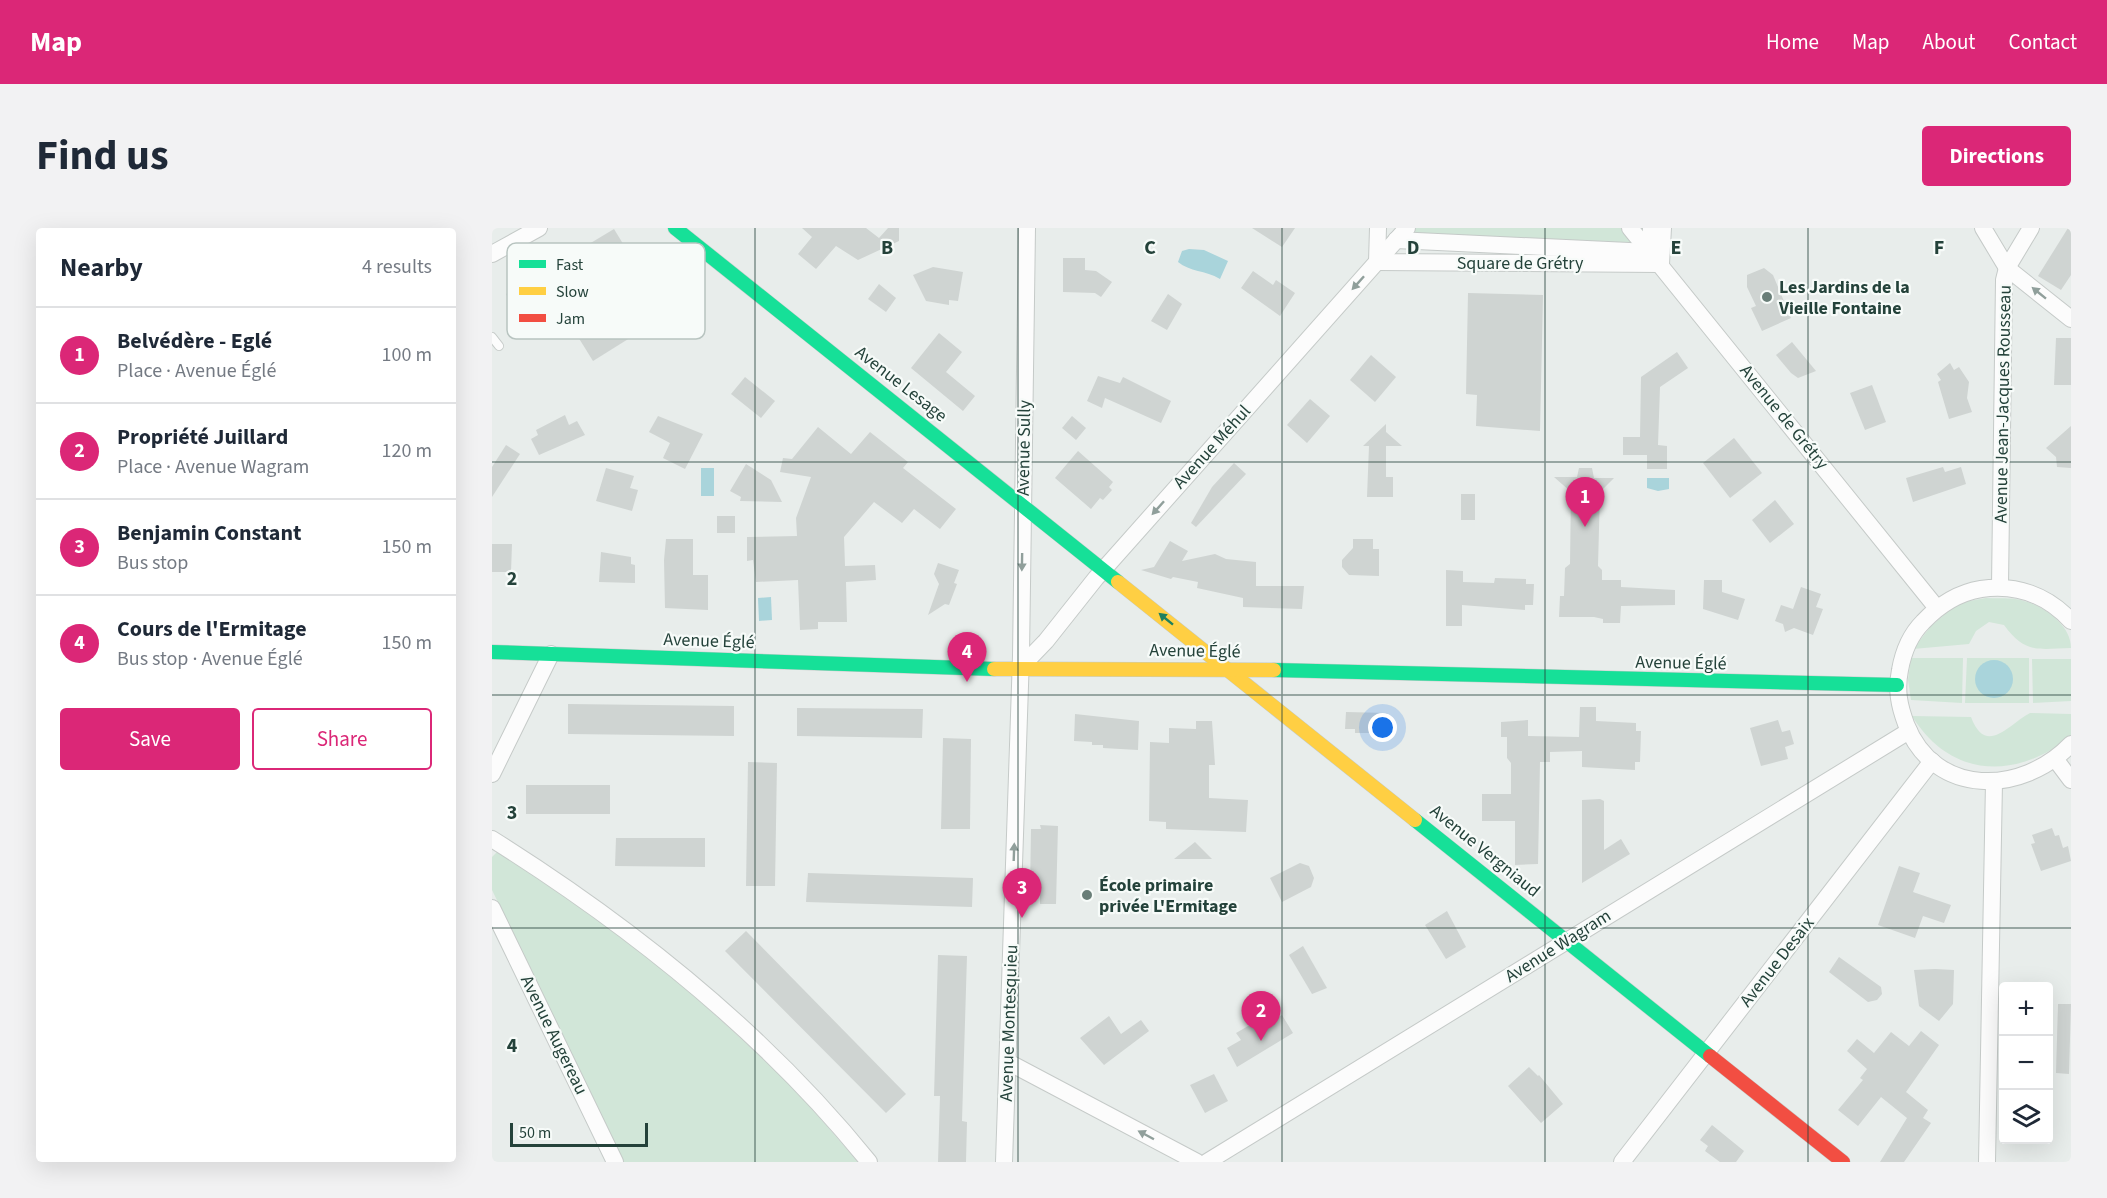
<!DOCTYPE html>
<html lang="en">
<head>
<meta charset="utf-8">
<style>
	:root { --surface:#fff; --page:#f2f2f3; --text:#1f2937; --muted:#747a83; --line:#e0e1e3; --accent:#db2777 }
	body { margin:0; font-family:"Source Sans 3",sans-serif; background:var(--page); color:var(--text) }
	.controls { position:absolute; right:18px; bottom:18px; display:grid; overflow:hidden; border-radius:6px; box-shadow:0 6px 24px #0002 }
	.controls button { width:54px; height:54px; display:grid; place-items:center; padding:0; border:0; border-bottom:2px solid var(--line); background:var(--surface); color:var(--text); font:30px sans-serif }
	.scale { position:absolute; left:18px; bottom:15px; width:138px; box-sizing:border-box; padding-left:6px; border:3px solid #24423a; border-top:0; font-size:16px; line-height:21px; white-space:nowrap; color:#24423a; -webkit-text-stroke:4px #f7fbf9; paint-order:stroke }
	.you { position:absolute; left:891px; top:500px; width:21px; height:21px; margin:-15px; border:4px solid #fff; border-radius:50%; background:#1a73e8; box-shadow:0 0 0 9px #1a73e833 }
	.badge { display:grid; place-items:center; width:39px; height:39px; border-radius:50%; background:var(--accent); color:#fff; font-size:20px; font-weight:700 }
	.pin { position:absolute; translate:-50% -50px; filter:drop-shadow(0 2px 3px #0008) }
	.pin::after { content:''; position:absolute; top:32px; width:21px; height:18px; background:inherit; clip-path:polygon(0 0,100% 0,50% 100%) }
	.list { margin:0; padding:0; list-style:none }
	h2 { display:flex; justify-content:space-between; align-items:center; height:78px; margin:0; padding:0 24px; font-size:26px }
	h2 small { font-size:20px; font-weight:400; color:var(--muted) }
	.list li { display:grid; grid-template-columns:39px 1fr auto; gap:18px; align-items:center; box-sizing:border-box; height:96px; padding:0 24px; border-top:2px solid var(--line) }
	.list b { display:block; font-size:22px; white-space:nowrap }
	.list p { margin:0; font-size:20px; white-space:nowrap; color:var(--muted) }
	.list em { font-size:20px; font-style:normal; color:var(--muted) }
	.actions { display:flex; gap:12px; padding:18px 24px }
	.actions a { flex:1; padding:14px 0; border:2px solid var(--accent); border-radius:6px; text-align:center; font-size:21px; color:var(--accent) }
	.actions .main { background:var(--accent); color:#fff }
	.icon { flex:none; width:33px; height:33px; fill:none; stroke:currentColor; stroke-width:2; stroke-linecap:round; stroke-linejoin:round }
	.map { position:relative; flex:none; width:1579px; height:934px; overflow:hidden; border-radius:6px }
	header { display:flex; align-items:center; gap:36px; box-sizing:border-box; height:84px; padding:0 30px; background:var(--accent); color:#fff }
	header strong { font-size:28px }
	nav { display:flex; gap:33px; margin-inline-start:auto; font-size:21px }
	.intro { display:flex; align-items:center; justify-content:space-between; box-sizing:border-box; height:144px; padding:0 36px }
	h1 { margin:0; font-size:42px }
	.button { padding:15px 27px; border-radius:6px; background:var(--accent); color:#fff; font-size:21px; font-weight:700 }
	main { display:flex; gap:36px; padding:0 36px }
	aside { flex:1; background:var(--surface); border-radius:6px; box-shadow:0 6px 24px #0002 }
	.map>svg:first-child { display:block }
	.green { fill:#d1e6d8 }
	.water { fill:#a9d4db }
	.building { fill:#cfd4d2 }
	.lines { fill:none; stroke-linecap:round; stroke-linejoin:round }
	.lane-casing { stroke:#c5cac8; stroke-width:10 }
	.street-casing { stroke:#c5cac8; stroke-width:18 }
	.fast-casing { stroke:#c3cbc8; stroke-width:15 }
	.slow-casing { stroke:#c3cbc8; stroke-width:15 }
	.jam-casing { stroke:#c3cbc8; stroke-width:15 }
	.lane { stroke:#fcfcfc; stroke-width:8 }
	.street { stroke:#fcfcfc; stroke-width:16 }
	.fast { stroke:#16e098; stroke-width:14 }
	.slow { stroke:#ffcf43; stroke-width:14 }
	.jam { stroke:#f24e42; stroke-width:14 }
	.oneway { fill:#909f9b }
	.oneway2 { fill:#1e8160 }
	.grid { fill:none; stroke:#24423a; stroke-width:1.5; stroke-opacity:0.55 }
	.poi-dot { fill:#697e78; stroke:#f7fbf9; stroke-width:2 }
	.labels { text-anchor:middle; dominant-baseline:central; stroke-width:4.5; stroke-linejoin:round; paint-order:stroke }
	.street-label { font-size:18px; fill:#24423a; stroke:#f7fbf9 }
	.poi-label { font-size:18px; font-weight:bold; fill:#24423a; stroke:#f7fbf9; text-anchor:start }
	.key { fill:#f7fbf9; stroke:#b8c4c0; stroke-width:1.5 }
	.key-label { font-size:16px; fill:#24423a }
	.grid-label { font-size:20px; text-anchor:middle; font-weight:bold; fill:#24423a; stroke:#f7fbf9; stroke-width:4.5; stroke-linejoin:round; paint-order:stroke }
</style>
</head>
<body>
<header>
<strong>Map</strong>
<nav><a>Home</a><a>Map</a><a>About</a><a>Contact</a></nav>
</header>
<div class="intro"><h1>Find us</h1><a class="button">Directions</a></div>
<main>
<aside>
<h2>Nearby<small>4 results</small></h2>
<ul class="list">
<li><span class="badge">1</span><div><b>Belvédère - Eglé</b><p>Place · Avenue Églé</p></div><em>100 m</em></li>
<li><span class="badge">2</span><div><b>Propriété Juillard</b><p>Place · Avenue Wagram</p></div><em>120 m</em></li>
<li><span class="badge">3</span><div><b>Benjamin Constant</b><p>Bus stop</p></div><em>150 m</em></li>
<li><span class="badge">4</span><div><b>Cours de l'Ermitage</b><p>Bus stop · Avenue Églé</p></div><em>150 m</em></li>
</ul>
<div class="actions"><a class="main">Save</a><a>Share</a></div>
</aside>
<div class="map">
<svg width="1579" height="934" viewBox="0 0 1579 934">
	<rect width="100%" height="100%" fill="#e8edeb"/>
	<g class="green">
		<path d="M904,0H1159L1158,24L904,12Z"/>
		<path d="M1494,370C1506,371 1521,369 1532,373C1553,379 1579,397 1579,420C1546,421 1533,426 1512,397L1497,394L1484,403L1477,416L1421,421L1439,398L1466,375Z"/>
		<path d="M1419,430H1471L1470,475L1419,472L1416,452Z"/>
		<path d="M1475,430H1537V475H1473Z"/>
		<path d="M1540,431H1579V473L1541,475Z"/>
		<path d="M1538,485L1579,486V508C1525,552 1459,551 1420,488L1479,489C1494,529 1517,496 1538,485Z"/>
		<path d="M6,623L150,721L295,852L366,934H132L0,662V629Z"/>
	</g>
	<g class="water">
		<path d="M697,21L712,22L736,33L728,51C713,42 698,44 686,34L690,23Z"/>
		<rect x="209" y="240" width="13" height="28"/>
		<path d="M1155,250H1177V261L1166,263L1155,260Z"/>
		<path d="M279,369L280,392L267,393L266,370Z"/>
		<circle cx="1502" cy="451" r="19"/>
	</g>
	<g class="building">
		<path d="M310,0H374L387,10L396,0H407V13L366,32L344,18L324,41L306,26L320,9Z"/>
		<path d="M760,0H803L790,19Z"/>
		<path d="M1576,0H1579V47L1569,62L1546,48Z"/>
		<path d="M122,1L144,37L105,61L82,25Z"/>
		<path d="M571,30H593V42L604,43L620,54L609,69L603,65L571,64Z"/>
		<path d="M441,39L471,44L466,73L457,72V77L434,73L421,47Z"/>
		<path d="M1272,40L1281,47L1299,90L1270,103L1259,80L1264,78L1255,59V47Z"/>
		<path d="M54,42L76,78L36,103L14,66Z"/>
		<path d="M761,43L781,57L784,52L803,65L788,88L749,60Z"/>
		<path d="M387,56L404,70L394,84L376,71Z"/>
		<path d="M976,65L1051,67L1048,203L984,198L985,167L974,166Z"/>
		<path d="M676,66L690,76L675,102L659,93Z"/>
		<path d="M118,72L141,108L101,133L78,96Z"/>
		<path d="M447,105L470,124L454,144L483,168L471,183L419,140Z"/>
		<path d="M1564,110H1579V157H1562Z"/>
		<path d="M1300,114L1324,143L1306,150L1299,145L1284,127Z"/>
		<path d="M1185,124L1196,140L1168,159L1166,217L1175,218V241H1155V227H1131V209H1148L1149,149Z"/>
		<path d="M879,127L904,149L883,174L858,152Z"/>
		<path d="M1458,135L1462,142L1467,139L1477,154L1475,170L1480,184L1457,191L1446,154L1449,152L1445,146Z"/>
		<path d="M606,148L628,155L631,149L679,173L669,195L613,170L610,180L595,173Z"/>
		<path d="M253,149L283,173L269,190L239,166Z"/>
		<path d="M1380,157L1394,194L1373,202L1358,165Z"/>
		<path d="M818,171L838,188L815,215L795,197Z"/>
		<path d="M73,187L77,197L85,193L93,207L47,227L39,211L46,207L44,202Z"/>
		<path d="M166,188L211,206L193,241L171,230L178,215L157,204Z"/>
		<path d="M580,188L594,200L584,212L570,200Z"/>
		<path d="M894,196V204L910,218H894V249H901V269H875L877,218H871Z"/>
		<path d="M1579,198V240L1565,239L1564,229L1554,220Z"/>
		<path d="M326,199L359,226L378,204L416,234L411,240L464,281L448,301L422,281L410,295L382,274L352,309L353,338L383,337L384,352L354,354L355,394H326V401L308,402L306,352L264,354L261,332L255,333V309L305,308L304,290L319,249L288,244L291,230L300,231Z"/>
		<path d="M1242,210L1270,245L1238,270L1211,235Z"/>
		<path d="M14,217L28,226L0,269V239Z"/>
		<path d="M586,223L621,254L617,259L620,262L611,272L608,270L599,281L563,250Z"/>
		<path d="M742,235L754,246L704,299L699,295L720,259Z"/>
		<path d="M254,236L279,252L290,274L248,273L249,269L238,263Z"/>
		<path d="M1451,239L1453,244L1469,239L1474,256L1421,274L1414,250Z"/>
		<path d="M114,240L142,248L138,260L146,262L140,283L104,273Z"/>
		<path d="M1087,240H1100L1102,250H1122L1108,264L1106,338L1110,342V352H1129V359L1183,362V377L1129,378L1128,395H1111V391L1102,389H1067L1068,368H1072L1073,340L1078,336L1079,264L1062,249H1085Z"/>
		<rect x="969" y="266" width="14" height="26"/>
		<path d="M1283,272L1302,296L1278,315L1260,292Z"/>
		<rect x="225" y="288" width="18" height="17"/>
		<path d="M174,311H201V347H216V382L173,380L172,332Z"/>
		<path d="M861,311H881V321H887V348L857,347L850,339V332L861,320Z"/>
		<path d="M678,313L696,323L690,333L723,326L734,331L764,334V358H812L810,381L751,379V370L705,360L706,354L681,349L679,351L649,342L662,339Z"/>
		<path d="M0,316H20L19,344H0Z"/>
		<path d="M109,324L139,329V336L143,337V355L107,354Z"/>
		<path d="M446,335L467,342L462,355L465,356L457,377L453,376L436,387L447,356L442,346Z"/>
		<path d="M954,342L971,343V354L1002,355L1003,350L1034,351V356H1042L1041,377H1033V382L970,377V398H954Z"/>
		<path d="M1212,352H1230V364L1253,371L1246,392L1211,381Z"/>
		<path d="M1309,359L1329,366L1324,379L1331,381L1321,407L1302,400L1293,404L1291,396L1283,393L1289,377L1301,381Z"/>
		<path d="M76,476L242,478V508L76,506Z"/>
		<path d="M1088,479H1104V493L1144,495V503H1149L1148,534H1143V542L1090,539V523L1058,524V534H1048L1046,636L1023,637V593H990V566H1019V535L1015,530V509H1009V494L1036,492V508L1087,509Z"/>
		<path d="M305,480L431,481L430,510L305,508Z"/>
		<path d="M854,484L896,485L884,496V505H863V501H853Z"/>
		<path d="M583,486L647,493L646,522L611,520V517H600V514L582,513Z"/>
		<path d="M1286,492L1290,504L1298,502L1302,516L1293,519L1296,531L1269,538L1258,500Z"/>
		<path d="M704,493H720L723,537H717V570L756,572L754,604L674,601V594L657,593L658,514L677,515V500L704,501Z"/>
		<path d="M451,510L479,511L478,601H449Z"/>
		<path d="M256,534L285,535L283,658H254Z"/>
		<rect x="34" y="557" width="84" height="29"/>
		<path d="M1108,571L1112,573V622L1129,611L1138,626L1090,655V572Z"/>
		<path d="M548,597L566,598L564,676H548V663H538L539,601H549Z"/>
		<path d="M1560,600L1563,608L1567,607L1571,620L1576,618L1579,633L1549,643L1539,616L1543,615L1540,607Z"/>
		<path d="M124,610H213V639L123,638Z"/>
		<path d="M703,614L720,631H682Z"/>
		<path d="M808,635L817,638L822,650L819,659L790,674L778,650Z"/>
		<path d="M1407,638L1428,645L1421,664L1459,677L1452,695L1431,688L1423,710L1386,697Z"/>
		<path d="M316,645L481,650L480,679L314,674Z"/>
		<path d="M955,683L974,719L954,731L933,697Z"/>
		<path d="M254,703L414,866L394,885L233,723Z"/>
		<path d="M811,718L835,760L820,766L797,727Z"/>
		<path d="M446,727L475,728L470,893L475,894L474,934H446L448,868H442Z"/>
		<path d="M1347,729L1389,759L1390,766L1385,772L1376,774L1337,744Z"/>
		<path d="M1443,741L1462,742L1461,776L1447,793L1427,778L1422,742Z"/>
		<path d="M1566,776H1579L1577,846L1564,845Z"/>
		<path d="M790,787L801,805L745,839L735,820L749,812L744,805L770,790L774,796Z"/>
		<path d="M617,788L629,806L649,792L657,803L612,837L588,810Z"/>
		<path d="M1429,803L1447,817L1414,864L1436,882L1431,890L1439,895L1412,934H1388L1415,890L1389,869L1366,898L1346,882L1371,852L1368,850L1375,841L1355,823L1365,811L1382,825L1399,804L1417,818Z"/>
		<path d="M1037,839L1046,848L1047,847L1071,876L1049,895L1016,858Z"/>
		<path d="M722,846L736,873L713,885L698,857Z"/>
		<path d="M1220,897L1252,923L1244,934H1228L1213,923L1216,918L1208,912Z"/>
	</g>
	<g class="lines">
		<defs>
			<path id="lane" d="M0,109L7,118"/>
			<g id="street">
				<path d="M886,0L885,34L1169,36L1171,0"/>
				<path d="M1138,0L1444,379"/>
				<path d="M1491,0L1515,40L1579,91"/>
				<path d="M904,12L1158,24L1159,0"/>
				<path d="M0,26L47,0"/>
				<path d="M1508,358L1512,52L1515,40L1539,0"/>
				<path d="M1579,393C1555,367 1524,356 1489,361C1465,365 1447,377 1431,394C1418,407 1411,425 1408,442C1404,462 1407,477 1414,496C1443,570 1530,567 1579,516"/>
				<path d="M528,440L554,413L604,350L915,0"/>
				<path d="M1564,532L1579,552"/>
				<path d="M0,546L59,426"/>
				<path d="M0,611C140,699 273,805 377,934"/>
				<path d="M0,680L123,934"/>
				<path d="M516,834L705,934"/>
				<path d="M512,934L529,428L535,0"/>
				<path d="M715,934L1417,503"/>
				<path d="M1130,934L1440,533"/>
				<path d="M1495,934L1502,554"/>
			</g>
			<g id="fast">
				<path d="M183,0L626,354"/>
				<path d="M0,424L502,441"/>
				<path d="M782,442L1405,457"/>
				<path d="M923,592L1218,828"/>
			</g>
			<g id="slow">
				<path d="M626,354L923,592"/>
				<path d="M502,441L782,442"/>
			</g>
			<path id="jam" d="M1218,828L1351,934"/>
		</defs>
		<use href="#lane" class="lane-casing"/>
		<use href="#street" class="street-casing"/>
		<use href="#fast" class="fast-casing"/>
		<use href="#slow" class="slow-casing"/>
		<use href="#jam" class="jam-casing"/>
		<use href="#lane" class="lane"/>
		<use href="#street" class="street"/>
		<use href="#fast" class="fast"/>
		<use href="#slow" class="slow"/>
		<use href="#jam" class="jam"/>
	</g>
	<defs><path id="oneway-solid" d="M-6-.8H1V-3.2L6.5 0L1 3.2V.8H-6Z" transform="scale(1.5)"/></defs>
	<g class="oneway">
		<use href="#oneway-solid" transform="translate(866 55) rotate(132)"/>
		<use href="#oneway-solid" transform="translate(1547 65) rotate(-141)"/>
		<use href="#oneway-solid" transform="translate(666 280) rotate(132)"/>
		<use href="#oneway-solid" transform="translate(530 334) rotate(91)"/>
		<use href="#oneway-solid" transform="translate(522 624) rotate(-88)"/>
		<use href="#oneway-solid" transform="translate(654 907) rotate(-152)"/>
	</g>
	<use class="oneway2" href="#oneway-solid" transform="translate(674 391) rotate(-141)"/>
	<path class="grid" d="M263,0V934M526,0V934M790,0V934M1053,0V934M1316,0V934M0,234H1579M0,467H1579M0,700H1579"/>
	<g class="poi-dot">
		<circle cx="1275" cy="69" r="6"/>
		<circle cx="595" cy="667" r="6"/>
	</g>
	<g class="labels">
		<g class="street-label">
			<text x="1028" y="35">Square de Grétry</text>
			<text transform="translate(409 156) rotate(38)">Avenue Lesage</text>
			<text transform="translate(1511 176) rotate(-89)">Avenue Jean-Jacques Rousseau</text>
			<text transform="translate(1292 189) rotate(51)">Avenue de Grétry</text>
			<text transform="translate(720 219) rotate(-48)">Avenue Méhul</text>
			<text transform="translate(532 220) rotate(-89)">Avenue Sully</text>
			<text transform="translate(217 413) rotate(2)">Avenue Églé</text>
			<text transform="translate(703 423) rotate(1)">Avenue Églé</text>
			<text transform="translate(1189 435) rotate(1)">Avenue Églé</text>
			<text transform="translate(993 623) rotate(39)">Avenue Vergniaud</text>
			<text transform="translate(1066 718) rotate(-32)">Avenue Wagram</text>
			<text transform="translate(1285 734) rotate(-52)">Avenue Desaix</text>
			<text transform="translate(517 795) rotate(-88)">Avenue Montesquieu</text>
			<text transform="translate(62 807) rotate(64)">Avenue Augereau</text>
		</g>
		<g class="poi-label">
			<text x="1287" y="59">Les Jardins de la<tspan x="1287" dy="21">Vieille Fontaine</tspan></text>
			<text x="607" y="657">École primaire<tspan x="607" dy="21">privée L'Ermitage</tspan></text>
		</g>
	</g>
	<rect x="15" y="15" width="198" height="96" rx="9" class="key"/>
	<rect x="27" y="32" width="27" height="8" fill="#16e098"/>
	<rect x="27" y="59" width="27" height="8" fill="#ffcf43"/>
	<rect x="27" y="86" width="27" height="8" fill="#f24e42"/>
	<g class="key-label">
		<text x="64" y="42">Fast</text>
		<text x="64" y="69">Slow</text>
		<text x="64" y="96">Jam</text>
	</g>
	<g class="grid-label">
		<text x="395" y="26">B</text>
		<text x="658" y="26">C</text>
		<text x="921" y="26">D</text>
		<text x="1184" y="26">E</text>
		<text x="1447" y="26">F</text>
		<text x="20" y="357">2</text>
		<text x="20" y="591">3</text>
		<text x="20" y="824">4</text>
	</g>
</svg>
<div class="controls">
<button>+</button>
<button>−</button>
<button><svg class="icon" aria-label="layers" viewBox="0 0 24 24"><path d="M12 4l9 5-9 5-9-5zM3 14l9 5 9-5"/></svg></button>
</div>
<div class="scale">50 m</div>
<div class="you"></div>
<div class="pin badge" style="left:1093px;top:299px">1</div>
<div class="pin badge" style="left:769px;top:813px">2</div>
<div class="pin badge" style="left:530px;top:690px">3</div>
<div class="pin badge" style="left:475px;top:454px">4</div>
</div>
</main>
</body>
</html>
